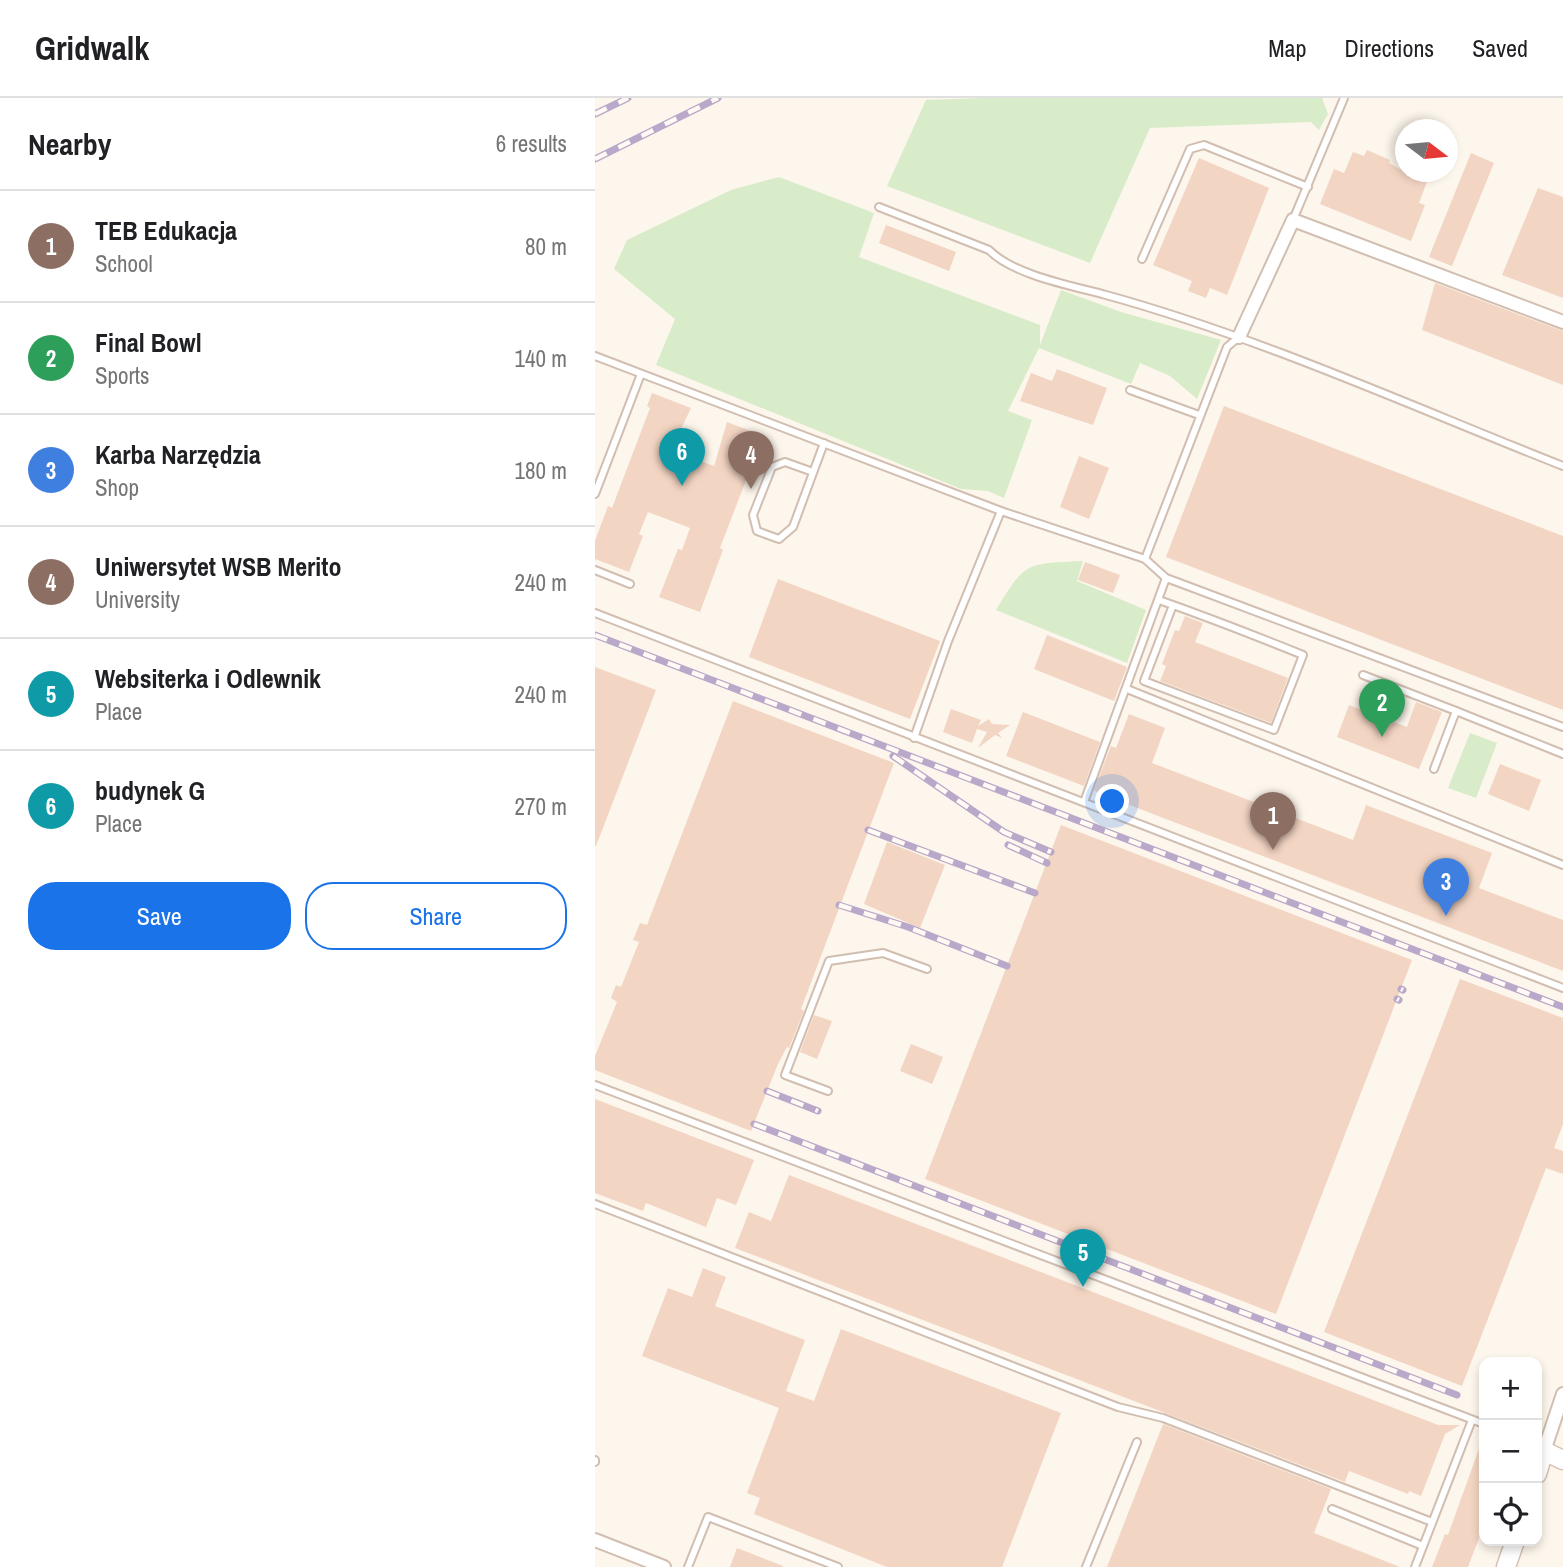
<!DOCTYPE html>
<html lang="en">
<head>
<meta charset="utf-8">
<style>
	:root { --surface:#fff; --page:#f6f6f6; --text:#202124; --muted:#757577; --line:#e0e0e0; --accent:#1a73e8 }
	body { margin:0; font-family:"Archivo Narrow",sans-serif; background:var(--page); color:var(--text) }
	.controls { position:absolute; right:21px; bottom:21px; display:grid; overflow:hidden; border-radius:14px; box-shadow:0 4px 10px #0003 }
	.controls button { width:63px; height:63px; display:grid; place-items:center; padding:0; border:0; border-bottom:2px solid var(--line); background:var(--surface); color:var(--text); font:35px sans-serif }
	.compass { position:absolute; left:800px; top:21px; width:63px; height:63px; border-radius:50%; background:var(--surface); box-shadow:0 4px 10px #0003; rotate:106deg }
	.you { position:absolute; left:518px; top:704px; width:24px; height:24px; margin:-18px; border:5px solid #fff; border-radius:50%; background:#1a73e8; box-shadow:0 0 0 10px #1a73e833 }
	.badge { display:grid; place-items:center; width:46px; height:46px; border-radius:50%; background:var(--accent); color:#fff; font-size:23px; font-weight:700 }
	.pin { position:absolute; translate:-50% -58px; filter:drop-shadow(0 2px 4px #0008) }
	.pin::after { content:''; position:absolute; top:37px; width:24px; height:21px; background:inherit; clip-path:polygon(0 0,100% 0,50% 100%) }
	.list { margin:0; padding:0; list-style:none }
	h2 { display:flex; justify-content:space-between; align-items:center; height:91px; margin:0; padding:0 28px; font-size:30px }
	h2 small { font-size:23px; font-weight:400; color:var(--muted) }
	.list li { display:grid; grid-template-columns:46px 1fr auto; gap:21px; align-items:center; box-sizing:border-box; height:112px; padding:0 28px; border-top:2px solid var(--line) }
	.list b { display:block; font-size:26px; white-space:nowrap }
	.list p { margin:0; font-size:23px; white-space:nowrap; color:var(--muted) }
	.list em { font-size:23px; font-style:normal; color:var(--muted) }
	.actions { display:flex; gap:14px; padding:21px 28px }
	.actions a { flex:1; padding:16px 0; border:2px solid var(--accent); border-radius:28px; text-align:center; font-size:24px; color:var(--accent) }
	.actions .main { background:var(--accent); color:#fff }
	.icon { flex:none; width:38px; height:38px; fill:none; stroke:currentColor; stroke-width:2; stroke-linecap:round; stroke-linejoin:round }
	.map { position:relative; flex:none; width:968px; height:1469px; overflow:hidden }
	header { display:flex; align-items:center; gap:42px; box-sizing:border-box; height:98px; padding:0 35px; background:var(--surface); border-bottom:2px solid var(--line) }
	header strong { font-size:33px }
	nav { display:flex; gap:38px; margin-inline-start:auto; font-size:24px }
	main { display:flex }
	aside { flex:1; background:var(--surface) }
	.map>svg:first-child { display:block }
	.green { fill:#d8ecc9 }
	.building { fill:#f3d5c3 }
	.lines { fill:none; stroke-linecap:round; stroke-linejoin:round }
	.lane-casing { stroke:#d1beb0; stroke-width:10 }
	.street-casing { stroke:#d1beb0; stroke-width:16 }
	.secondary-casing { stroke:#d6c0b0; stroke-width:21 }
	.lane { stroke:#fff; stroke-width:6 }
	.street { stroke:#fff; stroke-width:12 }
	.secondary { stroke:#fff; stroke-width:18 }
	.rail-casing { stroke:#b9a8c9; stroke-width:7 }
	.rail { stroke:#fffaf3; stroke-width:4.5; stroke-dasharray:13; stroke-linecap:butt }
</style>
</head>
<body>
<header>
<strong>Gridwalk</strong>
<nav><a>Map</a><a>Directions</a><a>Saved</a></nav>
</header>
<main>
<aside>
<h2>Nearby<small>6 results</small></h2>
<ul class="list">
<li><span class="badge" style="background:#8d6e63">1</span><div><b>TEB Edukacja</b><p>School</p></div><em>80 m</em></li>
<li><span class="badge" style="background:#2e9e5b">2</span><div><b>Final Bowl</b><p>Sports</p></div><em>140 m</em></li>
<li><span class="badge" style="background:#3f7fe0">3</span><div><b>Karba Narzędzia</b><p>Shop</p></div><em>180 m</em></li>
<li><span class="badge" style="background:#8d6e63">4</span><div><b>Uniwersytet WSB Merito</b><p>University</p></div><em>240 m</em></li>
<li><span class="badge" style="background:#0f9aa8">5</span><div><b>Websiterka i Odlewnik</b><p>Place</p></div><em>240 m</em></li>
<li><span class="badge" style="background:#0f9aa8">6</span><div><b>budynek G</b><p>Place</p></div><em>270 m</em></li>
</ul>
<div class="actions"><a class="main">Save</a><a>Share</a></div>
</aside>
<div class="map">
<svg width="968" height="1469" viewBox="0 0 968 1469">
	<rect width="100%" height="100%" fill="#fdf6ec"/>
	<g class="green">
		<path d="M388,0H727L733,16L724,32L716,24L555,30L495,165L292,88L331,2Z"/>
		<path d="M184,79L279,115L264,159L445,227V247L466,192L526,214L626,242L602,301L575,278L545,265L536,286L444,250L413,313L437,322L409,400L393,393L366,391L61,267L80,221L19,171L32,142L136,92Z"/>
		<path d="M488,463L482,483L551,512L532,565L401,512C431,462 432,466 488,463Z"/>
		<path d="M875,635L902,645L881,700L853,690Z"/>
	</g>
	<g class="building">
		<path d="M772,52L795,62L794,65L810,74L833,81L824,105L830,107L816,143L725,106L739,71L749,75L758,54L769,58Z"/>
		<path d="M876,55L899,65L857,168L834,159Z"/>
		<path d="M604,60L674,90L632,197L615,190L611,200L593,193L597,183L558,167Z"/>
		<path d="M943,90L968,99V200L907,177Z"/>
		<path d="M291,127L361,154L354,173L284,145Z"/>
		<path d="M840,185L968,233V287L827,232Z"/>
		<path d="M462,271L512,290L498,327L425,303L436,275L457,283Z"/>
		<path d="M57,295L96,310L76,352L119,368L132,324L171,339L166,352L163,351L125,450L128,452L105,514L64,499L83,451L87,452L95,430L53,414L44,436L48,438L34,474L0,461V443L13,408L17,410L55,310L52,308Z"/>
		<path d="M629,308L968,438V612L571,459Z"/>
		<path d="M484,358L514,370L494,421L465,409Z"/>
		<path d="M490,464L525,477L518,495L483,482Z"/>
		<path d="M183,481L345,543L315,621L154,559Z"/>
		<path d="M590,518L608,525L600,544L693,580L676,625L565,583L571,568L567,566L580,532L584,533Z"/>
		<path d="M452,537L532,569L519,603L439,571Z"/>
		<path d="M0,569L61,592L1,748H0Z"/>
		<path d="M138,603L299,665L206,911L209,913L194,950L192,949L183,966L156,1033L0,972V958L22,904L16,900L21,887L26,889L44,844L38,842L45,825L52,827Z"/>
		<path d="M821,604L847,614L824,671L742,639L754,607L812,629Z"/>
		<path d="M356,611L386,622L383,628L394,621L397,626L415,627L403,635L407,640L400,637L383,650L392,634L382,631L377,645L348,634Z"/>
		<path d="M428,614L505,644L489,688L411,658Z"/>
		<path d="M534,616L570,630L557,665L758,742L771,707L897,755L884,790L968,822V873L503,695L499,692L516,648L521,650Z"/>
		<path d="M905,666L946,682L934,713L893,696Z"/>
		<path d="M466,727L817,862L681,1216L330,1081Z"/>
		<path d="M292,744L350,767L325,830L269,806Z"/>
		<path d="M865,881L968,920V1026L959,1050L968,1053V1076L951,1070L867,1288L729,1234Z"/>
		<path d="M219,917L237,923L222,961L205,954Z"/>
		<path d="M316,946L348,959L337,986L305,973Z"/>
		<path d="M0,1001L159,1062L141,1107L122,1100L111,1129L51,1105L48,1113L0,1095Z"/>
		<path d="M194,1077L843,1327H865L850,1336L826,1398L814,1393L813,1396L754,1373L750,1384L140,1150L154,1114L176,1123Z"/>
		<path d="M108,1170L131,1179L120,1208L210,1242L191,1293L219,1303L246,1231L466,1315L407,1469H292L159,1416L165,1400L152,1395L184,1310L47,1258L73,1190L97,1199Z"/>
		<path d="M568,1326L736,1391L719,1435L805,1469H512Z"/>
		<path d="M889,1337V1427L873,1469H837L850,1436L853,1437Z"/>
		<path d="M142,1450L188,1468V1469H135Z"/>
	</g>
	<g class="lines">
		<defs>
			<g id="lane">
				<path d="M284,109L394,152C418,177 478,188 511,197C667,240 818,309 968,368"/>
				<path d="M698,122L749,0"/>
				<path d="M547,161L595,51L609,47L713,89"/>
				<path d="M0,258L406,413"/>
				<path d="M535,292L604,317"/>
				<path d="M218,374L190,364L177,369L158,417L162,433L184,441L198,429L229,345"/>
				<path d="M0,396L46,276"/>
				<path d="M550,461L571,480L582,484L968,629"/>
				<path d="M0,472L35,486"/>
				<path d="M564,502C612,519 661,538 708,557L679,632L549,583L578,507"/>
				<path d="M0,515L968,890"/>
				<path d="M768,577L861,613"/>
				<path d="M532,591L968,767"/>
				<path d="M319,640L353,543L406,413L550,461L632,249L644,239"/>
				<path d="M839,671L861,613L968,656"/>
				<path d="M489,704L571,480"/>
				<path d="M0,987L889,1326"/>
				<path d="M233,993L190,977L234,863L288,855L332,871"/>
				<path d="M0,1106L523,1309L568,1320L837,1424"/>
				<path d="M0,1362V1364"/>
				<path d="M737,1411L828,1448"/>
				<path d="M93,1469L113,1419L243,1469"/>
				<path d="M491,1469L542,1344"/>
				<path d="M820,1469L877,1322"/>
			</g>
			<g id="street">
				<path d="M644,239L698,122L968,224"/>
				<path d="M949,1353L968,1296"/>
				<path d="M0,1442L69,1469"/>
			</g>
			<g id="secondary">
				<path d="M942,1376L949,1353L968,1362"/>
				<path d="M911,1469L920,1443"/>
			</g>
		</defs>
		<use href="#lane" class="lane-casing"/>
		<use href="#street" class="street-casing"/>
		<use href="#secondary" class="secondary-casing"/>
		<use href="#lane" class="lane"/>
		<use href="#street" class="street"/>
		<use href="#secondary" class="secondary"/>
		<defs>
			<g id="rail">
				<path d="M0,16L33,0"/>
				<path d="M0,61L123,0"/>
				<path d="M0,537L968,909"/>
				<path d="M298,658L409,734L456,754"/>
				<path d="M273,732L440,795"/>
				<path d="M413,747L452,765"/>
				<path d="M244,807L313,829L412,868"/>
				<path d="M806,891L808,892"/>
				<path d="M802,901L804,902"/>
				<path d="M172,993L223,1013"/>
				<path d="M159,1026L862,1297"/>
			</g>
		</defs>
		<use href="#rail" class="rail-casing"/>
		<use href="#rail" class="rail"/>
	</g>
</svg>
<div class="controls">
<button>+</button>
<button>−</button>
<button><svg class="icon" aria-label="locate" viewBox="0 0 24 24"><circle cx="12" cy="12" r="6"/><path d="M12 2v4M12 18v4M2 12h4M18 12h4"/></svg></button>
</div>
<svg class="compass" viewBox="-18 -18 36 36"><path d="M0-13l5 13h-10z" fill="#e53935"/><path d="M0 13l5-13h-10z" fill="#757577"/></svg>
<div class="you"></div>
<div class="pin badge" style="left:678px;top:752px;background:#8d6e63">1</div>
<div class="pin badge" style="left:787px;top:639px;background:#2e9e5b">2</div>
<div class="pin badge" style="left:851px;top:818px;background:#3f7fe0">3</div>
<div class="pin badge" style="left:156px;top:391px;background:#8d6e63">4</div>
<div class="pin badge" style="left:488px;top:1189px;background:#0f9aa8">5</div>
<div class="pin badge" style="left:87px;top:388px;background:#0f9aa8">6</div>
</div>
</main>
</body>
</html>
